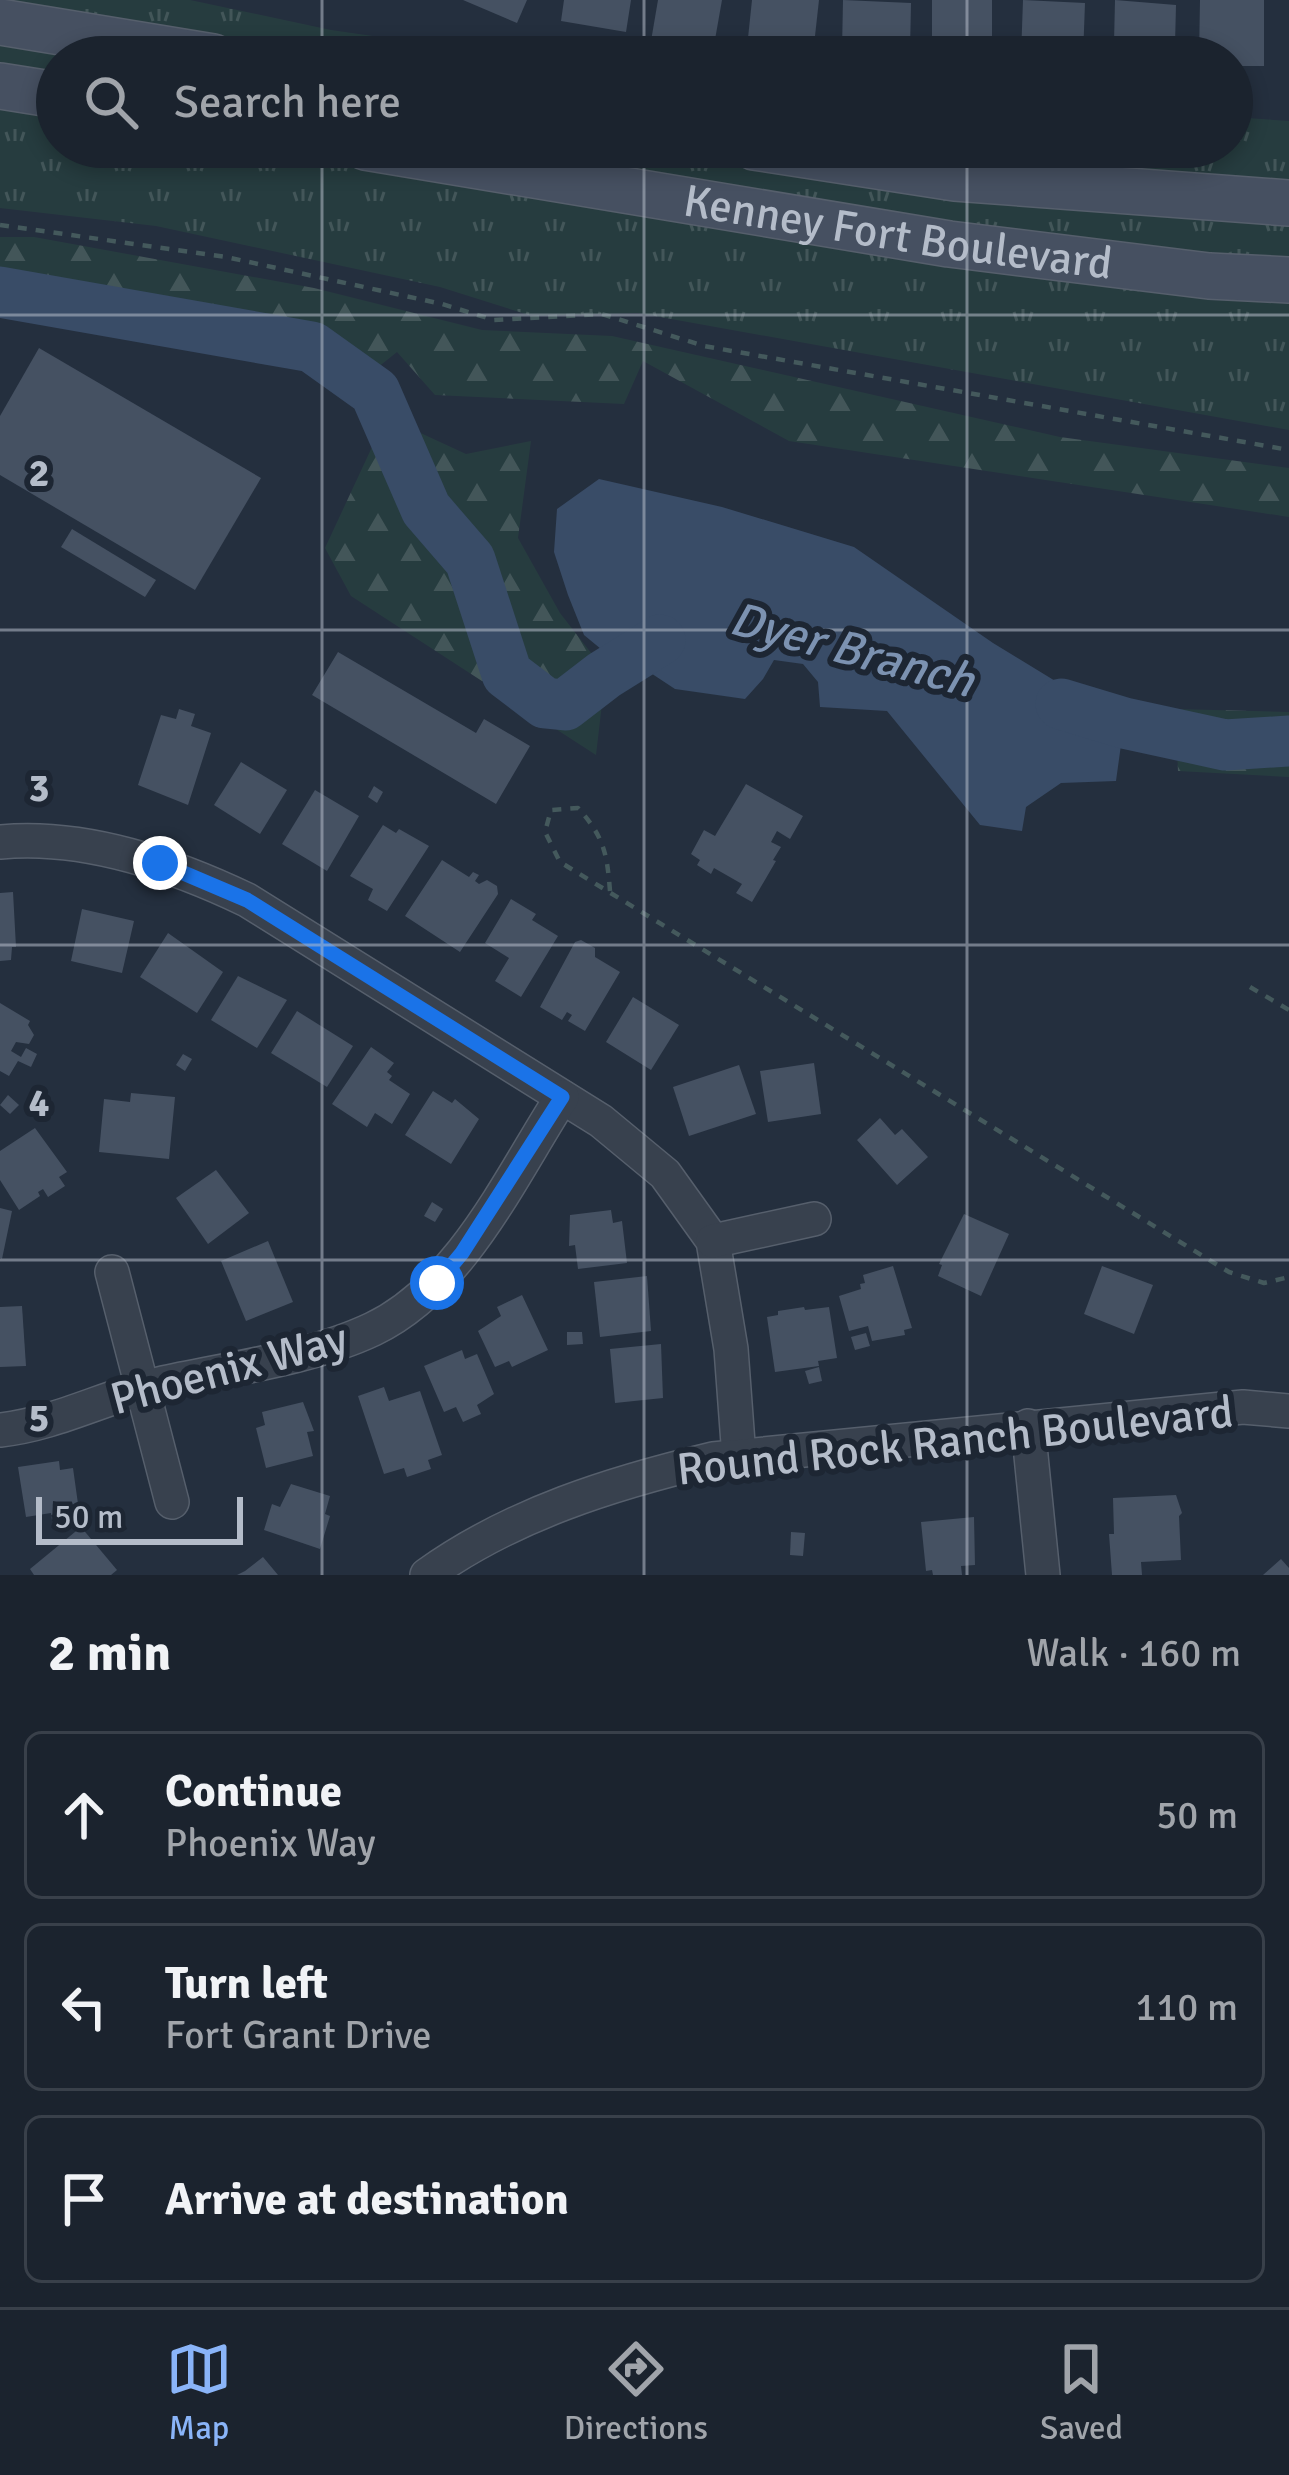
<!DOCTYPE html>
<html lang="en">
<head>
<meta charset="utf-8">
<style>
	:root { --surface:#1b232e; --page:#282f3a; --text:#f1f3f6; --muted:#a0a4aa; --line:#39404a; --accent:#8ab4f8 }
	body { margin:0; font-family:Signika,sans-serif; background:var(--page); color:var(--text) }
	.scale { position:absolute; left:36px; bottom:30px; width:207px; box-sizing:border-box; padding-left:12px; border:6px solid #b4bcc9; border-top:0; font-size:33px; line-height:42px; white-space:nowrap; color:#b4bcc9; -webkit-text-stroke:9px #1d2633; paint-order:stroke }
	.stop { position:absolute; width:36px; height:36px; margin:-27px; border:9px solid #1a73e8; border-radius:50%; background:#fff }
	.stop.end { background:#1a73e8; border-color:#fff; box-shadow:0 3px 12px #0008 }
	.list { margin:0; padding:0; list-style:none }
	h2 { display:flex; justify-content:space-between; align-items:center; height:156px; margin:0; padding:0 48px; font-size:51px }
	h2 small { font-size:39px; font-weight:400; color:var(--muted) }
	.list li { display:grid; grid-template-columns:78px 1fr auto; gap:36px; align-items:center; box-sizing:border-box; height:168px; margin:0 24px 24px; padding:0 24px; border:3px solid var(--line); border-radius:18px }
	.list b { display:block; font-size:45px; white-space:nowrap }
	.list p { margin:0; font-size:39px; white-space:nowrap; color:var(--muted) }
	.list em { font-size:39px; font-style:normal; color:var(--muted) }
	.icon { flex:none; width:66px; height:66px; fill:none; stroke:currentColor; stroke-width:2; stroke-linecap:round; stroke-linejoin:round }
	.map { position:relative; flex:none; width:1289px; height:1575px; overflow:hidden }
	.search { position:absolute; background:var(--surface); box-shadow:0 6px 18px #0003; left:36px; right:36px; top:36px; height:132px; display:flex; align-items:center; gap:30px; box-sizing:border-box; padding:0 42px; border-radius:66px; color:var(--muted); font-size:45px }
	.sheet { height:732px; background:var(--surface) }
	nav { display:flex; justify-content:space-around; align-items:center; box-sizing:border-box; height:168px; border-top:3px solid var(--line); background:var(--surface); font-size:33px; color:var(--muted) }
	nav a { display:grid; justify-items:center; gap:6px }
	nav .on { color:var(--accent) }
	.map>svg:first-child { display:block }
	.grass { fill:url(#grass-tufts) }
	.forest { fill:url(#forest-firs) }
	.water { fill:#394c67 }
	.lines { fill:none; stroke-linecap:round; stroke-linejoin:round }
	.river { stroke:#394c67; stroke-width:51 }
	.building { fill:#455162 }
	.street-casing { stroke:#565f6c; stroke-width:36 }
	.secondary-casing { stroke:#565f6c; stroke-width:48 }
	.path { stroke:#44595c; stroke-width:4.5; stroke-dasharray:9 9; stroke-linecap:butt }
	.street { stroke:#38414e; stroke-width:33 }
	.secondary { stroke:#465061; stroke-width:45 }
	.route { stroke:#1a73e8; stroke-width:15 }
	.grid { fill:none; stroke:#b4bcc9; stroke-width:3; stroke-opacity:0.55 }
	.labels { text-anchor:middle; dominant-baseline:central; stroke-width:12; stroke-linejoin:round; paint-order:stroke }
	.street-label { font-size:45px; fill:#b4bcc9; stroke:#1d2633 }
	.water-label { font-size:48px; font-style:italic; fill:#7c92b1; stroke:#1d2633 }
	.grid-label { font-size:39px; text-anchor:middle; font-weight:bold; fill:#b4bcc9; stroke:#1d2633; stroke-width:12; stroke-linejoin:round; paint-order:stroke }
</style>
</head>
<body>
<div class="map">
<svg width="1289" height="1575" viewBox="0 0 1289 1575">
	<defs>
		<pattern id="grass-tufts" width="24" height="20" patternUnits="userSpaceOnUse" patternTransform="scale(3)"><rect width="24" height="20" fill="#263c3f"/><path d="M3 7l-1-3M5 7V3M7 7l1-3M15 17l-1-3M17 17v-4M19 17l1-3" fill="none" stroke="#435659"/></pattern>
		<pattern id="forest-firs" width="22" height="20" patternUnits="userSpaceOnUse" patternTransform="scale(3)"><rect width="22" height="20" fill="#263c3f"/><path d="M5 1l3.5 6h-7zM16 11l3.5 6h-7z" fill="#435659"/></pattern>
	</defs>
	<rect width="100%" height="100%" fill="#242f3e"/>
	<path class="grass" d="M0,0H190L331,30L519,57H57V147H1232V117L1289,121V430L638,313L532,316L440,287L156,226L0,208Z"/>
	<g class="forest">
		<path d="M0,237H34L314,288L482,330L612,336L1060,437L1289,468V517L789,441L643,361L624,404L435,395L397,352L362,380L96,312L0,298Z"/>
		<path d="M386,417L466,454L531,441L518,538L560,613L595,658L603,695L596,755L351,596L325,548Z"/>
		<path d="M1175,709L1289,712V777L1178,771Z"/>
	</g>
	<path class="water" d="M599,479L722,507L854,547L993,643L1124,723L1116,781L1061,783L1026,807L1022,831L980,825L887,711L820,707L818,682L803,664L774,660L763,679L745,699L675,689L631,660L615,680L604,675L607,654L584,635L568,595L554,552L557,509Z"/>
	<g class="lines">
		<g class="river">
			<path d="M0,292L312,347L375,392L426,509L470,560L507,674L545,703L565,705L604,675L660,640"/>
			<path d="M1061,704L1124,723L1225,745L1289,741"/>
		</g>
	</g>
	<g class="building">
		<path d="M463,0H527L517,23Z"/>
		<path d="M564,0H631L626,32L561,21Z"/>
		<path d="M658,0H722L713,51L651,41Z"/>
		<path d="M752,0H819L814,45L748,38Z"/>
		<path d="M843,0L911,3L910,51L842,50Z"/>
		<rect x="932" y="0" width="60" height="46"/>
		<path d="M1023,0L1085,3L1083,57L1021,56Z"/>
		<path d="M1115,0L1176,5L1175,45L1114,43Z"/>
		<path d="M1200,0H1264V66H1232V57H1199Z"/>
		<path d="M39,348L261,478L195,590L0,475V416Z"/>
		<path d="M72,529L156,580L145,597L61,547Z"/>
		<path d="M338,652L476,733L484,719L530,746L496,804L312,695Z"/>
		<path d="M179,709L195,714L191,726L211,733L188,805L138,785L161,715L176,719Z"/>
		<path d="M241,762L287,790L260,834L214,805Z"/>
		<path d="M746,784L803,816L790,839L777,831L771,842L781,847L773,860L776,861L752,902L736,893L742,884L714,868L711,874L697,865L700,860L691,854L704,830L715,836Z"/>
		<path d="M374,786L383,792L377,803L368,797Z"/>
		<path d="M315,790L359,816L327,871L282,844Z"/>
		<path d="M383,825L396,833L399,829L429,846L387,911L368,900L373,889L350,876Z"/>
		<path d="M442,860L469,877L473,872L479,875L475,881L479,884L487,880L497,886L498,894L460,952L405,916Z"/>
		<path d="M13,892L16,947H12L11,960L0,961V893Z"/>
		<path d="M511,899L536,914L532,920L558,936L521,997L495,981L509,958L485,943Z"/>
		<path d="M82,909L134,921L122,973L71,961Z"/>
		<path d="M168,933L223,972L197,1013L140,977Z"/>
		<path d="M581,940L595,948V957L620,972L585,1031L568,1021L572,1015L567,1012L562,1020L540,1007L575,942Z"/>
		<path d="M238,976L287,1000L257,1048L211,1020Z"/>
		<path d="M633,997L679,1025L651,1070L606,1042Z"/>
		<path d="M0,1003L30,1021L28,1025L34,1035L29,1044L16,1042L11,1051L21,1057L26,1048L37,1054L31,1067L18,1061L9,1076L0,1071Z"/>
		<path d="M297,1011L353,1046L327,1087L271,1053Z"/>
		<path d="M371,1047L394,1063L387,1072L392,1076L389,1080L410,1094L392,1124L375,1113L367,1127L332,1104Z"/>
		<path d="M183,1054L192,1059L185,1071L176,1065Z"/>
		<path d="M814,1063L821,1114L768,1122L760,1071Z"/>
		<path d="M739,1065L756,1114L689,1136L673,1087Z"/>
		<path d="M433,1091L452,1103L455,1099L479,1119L451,1164L405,1135Z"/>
		<path d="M131,1093L175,1097L169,1159L99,1152L104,1099L130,1102Z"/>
		<path d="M8,1095L19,1105L10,1114L0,1105Z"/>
		<path d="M880,1118L895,1135L902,1129L928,1157L897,1185L857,1140Z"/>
		<path d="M35,1128L67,1172L59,1177L65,1186L48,1197L43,1189L38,1192L40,1196L19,1210L0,1180V1151Z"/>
		<path d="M216,1170L249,1213L208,1244L176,1198Z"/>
		<path d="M432,1202L443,1209L435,1222L424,1216Z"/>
		<path d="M0,1208L12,1211L2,1259L0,1258Z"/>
		<path d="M611,1210L613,1223L622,1221L627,1263L578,1269L575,1245L569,1246L570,1215Z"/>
		<path d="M964,1214L1009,1234L981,1296L938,1276L942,1265L939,1264Z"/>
		<path d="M268,1241L293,1302L246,1321L221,1261Z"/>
		<path d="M893,1266L912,1328L904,1330L905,1335L872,1341L868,1326L849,1331L839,1296L861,1289L860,1284L865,1283L863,1275Z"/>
		<path d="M1102,1266L1153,1285L1134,1334L1084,1314Z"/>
		<path d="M647,1276L651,1331L600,1337L594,1282Z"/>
		<path d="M522,1295L548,1350L512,1367L509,1361L495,1367L478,1331L501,1316L497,1307Z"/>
		<path d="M22,1306L26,1366L0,1367V1307Z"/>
		<path d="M804,1307L805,1310L829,1307L837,1358L818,1361L819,1366L775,1372L767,1317L778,1315V1311Z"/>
		<path d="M567,1332H582L583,1344L567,1345Z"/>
		<path d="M866,1333L870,1346L855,1350L851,1337Z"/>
		<path d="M661,1344L663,1398L615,1403L610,1349Z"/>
		<path d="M462,1350L465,1359L477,1354L494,1394L477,1405L481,1414L463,1422L456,1407L444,1412L424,1366Z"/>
		<path d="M819,1367L822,1381L809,1384L805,1371Z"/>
		<path d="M384,1387L389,1401L420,1391L442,1455L428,1460L431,1469L407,1477L404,1468L384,1474L358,1396Z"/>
		<path d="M303,1402L314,1431L307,1432L313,1456L266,1468L256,1428L265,1425L262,1412Z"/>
		<path d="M59,1461L60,1470L73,1468L79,1511L52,1520L51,1513L26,1517L18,1467Z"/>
		<path d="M291,1484L330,1496L325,1514L330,1516L320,1549L264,1530L272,1504L280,1507Z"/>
		<path d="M1176,1495L1182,1513L1179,1516L1181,1560L1141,1562L1142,1575H1112L1109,1534H1114L1113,1498Z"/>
		<path d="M974,1517L975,1565L961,1566L962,1575H933L932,1570L926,1571L921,1522Z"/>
		<path d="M81,1527L117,1570L111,1575H34L30,1569Z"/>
		<path d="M791,1532L805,1533L803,1556L790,1555Z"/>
		<path d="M263,1557L278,1575H237L245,1571Z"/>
		<path d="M1281,1559L1289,1568V1575H1263Z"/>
	</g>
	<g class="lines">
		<defs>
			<g id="street">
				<path d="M0,842C85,834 172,864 247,900L601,1121L665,1174L713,1241L731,1349L739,1457"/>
				<path d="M713,1241L814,1219"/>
				<path d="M112,1272L172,1502"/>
				<path d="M1028,1426L1043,1575"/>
				<path d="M0,1430C56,1424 104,1397 159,1384C226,1369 310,1359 373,1329C461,1287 511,1176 562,1097"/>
				<path d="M427,1575C512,1514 613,1483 713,1459L1243,1407L1289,1411"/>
			</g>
			<g id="secondary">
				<path d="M0,22L213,57"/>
				<path d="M0,86L57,95"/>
				<path id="s1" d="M365,147L949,244L1209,276L1289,280"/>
				<path d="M754,147L955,178L1289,203"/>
			</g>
		</defs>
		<use href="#street" class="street-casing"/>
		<use href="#secondary" class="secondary-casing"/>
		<g class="path">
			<path d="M0,225L226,257L442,304L494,320L602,314L704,346L1289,450"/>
			<path d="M610,891C607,853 604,837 578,808L551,810L545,832L560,862L1229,1272L1264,1283L1289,1277"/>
			<path d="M1250,987L1289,1010"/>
		</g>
		<use href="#street" class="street"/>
		<use href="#secondary" class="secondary"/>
	</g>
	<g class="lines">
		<path class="route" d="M160,863L247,900L562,1097L462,1253L437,1283"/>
	</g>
	<path class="grid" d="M322,0V57M644,0V57M967,0V57M322,147V1575M644,147V1575M967,147V1575M0,315H1289M0,630H1289M0,945H1289M0,1260H1289"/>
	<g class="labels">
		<g class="street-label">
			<text stroke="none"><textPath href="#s1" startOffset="540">Kenney Fort Boulevard</textPath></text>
			<text transform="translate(229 1369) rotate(-15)">Phoenix Way</text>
			<text transform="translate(955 1441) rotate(-6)">Round Rock Ranch Boulevard</text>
		</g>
		<g class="water-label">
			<text transform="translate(852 650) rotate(15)">Dyer Branch</text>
		</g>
	</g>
	<g class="grid-label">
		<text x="39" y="486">2</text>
		<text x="39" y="801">3</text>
		<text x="39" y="1116">4</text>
		<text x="39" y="1431">5</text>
	</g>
</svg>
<div class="scale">50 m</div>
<div class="stop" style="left:437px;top:1283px"></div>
<div class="stop end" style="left:160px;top:863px"></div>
<div class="search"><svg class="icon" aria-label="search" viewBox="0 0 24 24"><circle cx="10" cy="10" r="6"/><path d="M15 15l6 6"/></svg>Search here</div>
</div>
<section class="sheet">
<h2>2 min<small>Walk · 160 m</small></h2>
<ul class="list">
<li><svg class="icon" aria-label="ahead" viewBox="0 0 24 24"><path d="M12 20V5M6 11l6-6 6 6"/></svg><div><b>Continue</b><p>Phoenix Way</p></div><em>50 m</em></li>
<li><svg class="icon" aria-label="left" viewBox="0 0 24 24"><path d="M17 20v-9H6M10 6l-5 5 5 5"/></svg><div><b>Turn left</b><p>Fort Grant Drive</p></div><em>110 m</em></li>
<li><svg class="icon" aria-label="arrive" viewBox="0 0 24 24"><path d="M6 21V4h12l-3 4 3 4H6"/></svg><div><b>Arrive at destination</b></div></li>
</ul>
</section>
<nav>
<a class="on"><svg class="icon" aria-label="map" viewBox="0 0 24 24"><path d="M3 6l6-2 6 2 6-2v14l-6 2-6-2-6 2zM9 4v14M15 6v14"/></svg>Map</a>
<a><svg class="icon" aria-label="directions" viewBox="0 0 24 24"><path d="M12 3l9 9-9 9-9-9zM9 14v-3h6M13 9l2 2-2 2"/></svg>Directions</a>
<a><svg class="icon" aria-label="saved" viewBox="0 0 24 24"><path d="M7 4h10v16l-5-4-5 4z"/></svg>Saved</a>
</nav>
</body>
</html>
